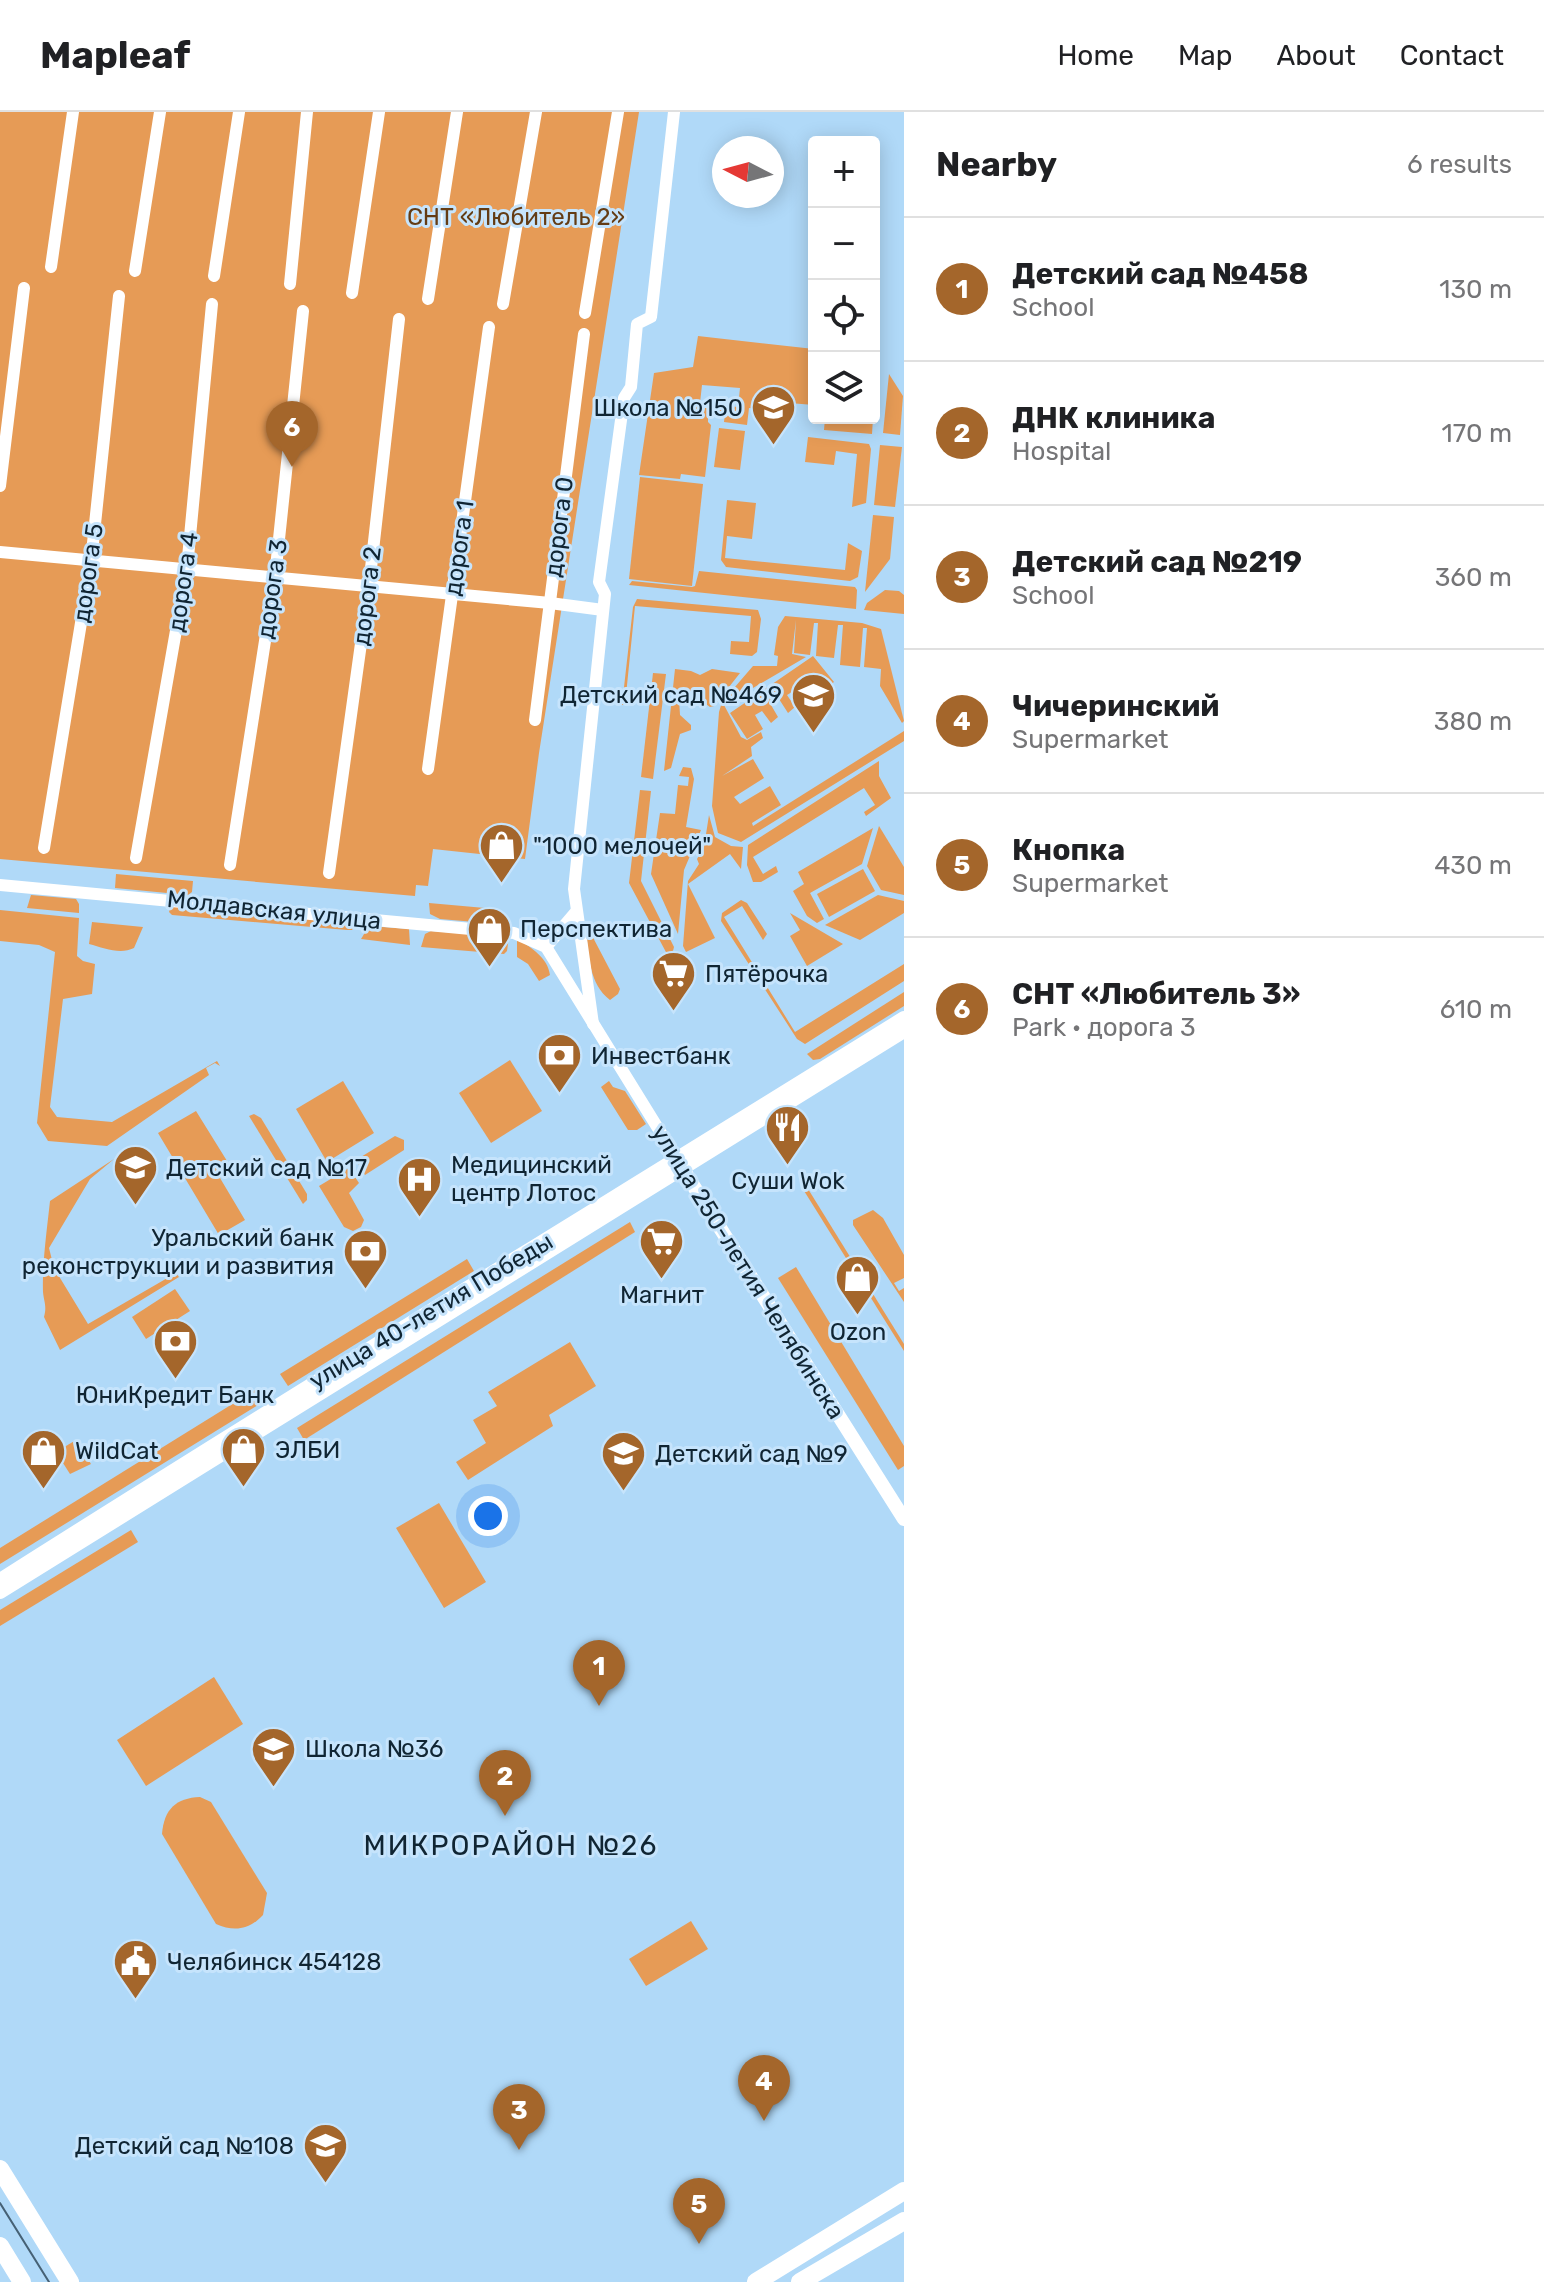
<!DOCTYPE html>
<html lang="en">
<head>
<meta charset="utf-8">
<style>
	:root { --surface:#fff; --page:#f6f6f6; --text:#202124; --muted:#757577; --line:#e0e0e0; --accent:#a4662b }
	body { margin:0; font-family:Rubik,sans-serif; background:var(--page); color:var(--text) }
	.controls { position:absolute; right:24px; top:24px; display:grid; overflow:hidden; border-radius:8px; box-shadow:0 4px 20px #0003 }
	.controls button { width:72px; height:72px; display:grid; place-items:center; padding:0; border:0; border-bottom:2px solid var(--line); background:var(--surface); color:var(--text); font:40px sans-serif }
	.compass { position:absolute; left:712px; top:24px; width:72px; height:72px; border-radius:50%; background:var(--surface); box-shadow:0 4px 20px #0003; rotate:276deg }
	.you { position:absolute; left:488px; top:1404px; width:28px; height:28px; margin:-20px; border:6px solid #fff; border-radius:50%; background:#1a73e8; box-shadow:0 0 0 12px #1a73e833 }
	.badge { display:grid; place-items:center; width:52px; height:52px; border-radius:50%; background:var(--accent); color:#fff; font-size:26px; font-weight:700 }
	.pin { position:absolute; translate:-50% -66px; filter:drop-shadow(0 2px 4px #0008) }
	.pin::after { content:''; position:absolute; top:42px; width:28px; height:24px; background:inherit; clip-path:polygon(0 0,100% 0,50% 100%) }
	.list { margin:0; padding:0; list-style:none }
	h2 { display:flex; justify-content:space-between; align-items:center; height:104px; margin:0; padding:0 32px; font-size:34px }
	h2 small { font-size:26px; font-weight:400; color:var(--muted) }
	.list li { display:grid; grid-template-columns:52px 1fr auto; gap:24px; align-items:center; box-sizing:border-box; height:144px; padding:0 32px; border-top:2px solid var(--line) }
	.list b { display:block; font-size:30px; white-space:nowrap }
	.list p { margin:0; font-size:26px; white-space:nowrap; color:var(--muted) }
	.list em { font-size:26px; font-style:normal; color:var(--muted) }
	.icon { flex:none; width:44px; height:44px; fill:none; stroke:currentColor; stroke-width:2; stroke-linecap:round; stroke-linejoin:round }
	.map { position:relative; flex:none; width:904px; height:2170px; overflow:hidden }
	header { display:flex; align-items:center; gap:48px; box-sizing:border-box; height:112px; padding:0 40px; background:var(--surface); border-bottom:2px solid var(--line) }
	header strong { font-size:38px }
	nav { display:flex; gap:44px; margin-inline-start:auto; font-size:28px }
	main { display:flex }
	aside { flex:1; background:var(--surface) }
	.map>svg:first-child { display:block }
	.green { fill:#e69b56; fill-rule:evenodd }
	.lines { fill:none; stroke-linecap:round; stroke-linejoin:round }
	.minor { stroke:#fff; stroke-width:12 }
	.tertiary { stroke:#fff; stroke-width:14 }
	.primary { stroke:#fff; stroke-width:18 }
	.tram { stroke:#466175; stroke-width:2 }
	.labels { text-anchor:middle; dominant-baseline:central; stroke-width:6; stroke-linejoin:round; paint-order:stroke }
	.park-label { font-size:24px; fill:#643c14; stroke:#c6e4fc }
	.poi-label { font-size:24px; fill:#102533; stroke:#c6e4fc; text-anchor:start }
	.street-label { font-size:24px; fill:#102533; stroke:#c6e4fc }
	.quarter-label { font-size:28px; letter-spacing:2px; fill:#102533; stroke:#c6e4fc }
</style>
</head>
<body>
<header>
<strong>Mapleaf</strong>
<nav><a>Home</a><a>Map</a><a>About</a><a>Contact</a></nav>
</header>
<main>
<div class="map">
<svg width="904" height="2170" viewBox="0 0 904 2170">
	<rect width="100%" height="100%" fill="#b0d9f8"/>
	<g class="green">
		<path d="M0,0H639L539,641L525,747L433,737L428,774L416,773L415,784L0,747Z"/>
		<path d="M698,224L814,237V293L789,291L788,300L749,296L747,313L724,310L725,301L713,297L708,304V310L711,313L705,365L681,362L680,367L639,363L654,261L693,255ZM702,273L740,276L738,295L700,291Z"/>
		<path d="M889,262L903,284L900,323L883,321Z"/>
		<path d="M825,306H873L872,322L824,318Z"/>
		<path d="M719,316L745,319L740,358L714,355Z"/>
		<path d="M808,325L869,332L871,337L866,391L852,395L857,342L836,339L834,353L805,350Z"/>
		<path d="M880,333L902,335L895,395L874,393Z"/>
		<path d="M640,365L703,372L692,474L629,467Z"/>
		<path d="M727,388L756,391L752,427L727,424L725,446L845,458L848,431L862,439L858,465L850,469L726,455L721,448Z"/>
		<path d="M873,403L894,405L890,447L865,480Z"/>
		<path d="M699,459L855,475L857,478L856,497L629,473L632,469L692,475L695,474Z"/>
		<path d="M885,478L899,479L904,483V502L864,498L867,491Z"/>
		<path d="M637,487L758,498L761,507L757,540L752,544L730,542L731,529L749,530L751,504L635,494L625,593H622L633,495Z"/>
		<path d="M785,504L862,511L881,517L904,609L902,611L880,574L881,557L864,555L867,516H863L860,555L840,553L843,513H838L834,546L816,544L818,511H814L810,543L794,541L796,508L792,542L806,545L724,593L741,625L747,628L761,620L763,626L751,635L752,644L722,664L753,647L764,666L734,685L740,692L770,674L781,693L752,711L753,714L904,619V629L741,730L718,721L712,694L719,600L722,590L753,554H777L778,544L774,543L778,515Z"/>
		<path d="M813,544L834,570L824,577L815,565L804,573L811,584L805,588L797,577L787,583L795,595L788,601L779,587L771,593L778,605L771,611L762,599L755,603L763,617L747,627L730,601Z"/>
		<path d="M675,557L691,559L700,563L712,557L740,561L714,594L710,595L703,590L679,587L680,603L691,613V618L680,622L671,656L664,659Z"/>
		<path d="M653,561L666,562L653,667L641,665Z"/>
		<path d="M879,649V664L891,686L866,704L864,700L875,693L864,676L753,745L763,762L776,754L778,760L761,770H753L747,753L748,733Z"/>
		<path d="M683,655L691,656L694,667L686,715L701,718L684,758L678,822L651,762L660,701L675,702L678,673L688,674L689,665L679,664Z"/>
		<path d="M640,678L651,679L641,769L674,835L673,839L667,842L629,771Z"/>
		<path d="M709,703L715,725L731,734L743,735L741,757L730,742L688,772L715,826L686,840L683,834L688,769L699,752L697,747L704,735Z"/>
		<path d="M879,714L904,755V783L881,778L867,754Z"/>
		<path d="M873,716L862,752L810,781L824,807L817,811L807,804L793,779L804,772L798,760Z"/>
		<path d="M863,757L875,779L829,805L817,782Z"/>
		<path d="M116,762L193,769L192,780L188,783L115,776Z"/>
		<path d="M31,783L76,787L79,792V801L27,796Z"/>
		<path d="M878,783L904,789V801L860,828L825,813Z"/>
		<path d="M741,788L747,791L767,822L763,828L742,794L724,805L795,920L904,852V869L805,932L797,927L721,809L722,801Z"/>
		<path d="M429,791L485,796V802H476L475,810L440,807L430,802Z"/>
		<path d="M171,793L356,811L352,818H347L172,803L169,800Z"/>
		<path d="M0,798L79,806L77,844L83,849L95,852L92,882L63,887L50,995L57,1005L112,1010L217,949L220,954L215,951L206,956L209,963L107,1034L48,1029L37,1011L55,840L39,833L0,829Z"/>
		<path d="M790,801L843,832L807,854L790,824L800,818Z"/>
		<path d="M92,810L143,815L134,836C120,843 104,836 89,832Z"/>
		<path d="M369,814L409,817L410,833L361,827Z"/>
		<path d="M588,816L620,877L618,882L610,888C589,872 589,844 586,820Z"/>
		<path d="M431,819L509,825L507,839L504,842L421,835L425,822Z"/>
		<path d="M517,827C531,835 548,846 550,863L539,869L528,852L517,845Z"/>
		<path d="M904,880V894L820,947L813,948L807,942Z"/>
		<path d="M510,948L542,999L491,1031L459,981Z"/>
		<path d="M343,969L374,1021L327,1050L296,997Z"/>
		<path d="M609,969L613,975L625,979L646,1012L637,1018H628L601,975Z"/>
		<path d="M196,999L232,1057L220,1066L245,1108L219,1123L158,1021Z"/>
		<path d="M254,1002L261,1006L307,1082V1088L303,1092L249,1004Z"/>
		<path d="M395,1024L404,1028V1038L365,1063L356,1048Z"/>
		<path d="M114,1047L90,1067L49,1136L54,1156L88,1212L176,1161L179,1165L60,1238L44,1205C47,1194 44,1190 43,1180C42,1152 47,1117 50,1089Z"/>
		<path d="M349,1056L359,1071L349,1081L364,1108L361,1115L353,1119L344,1115L319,1074Z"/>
		<path d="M805,1072L904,1232V1239L801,1074Z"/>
		<path d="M873,1098L883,1106L904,1143V1166L894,1171L899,1179L904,1176V1190L853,1113V1108Z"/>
		<path d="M630,1110L635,1120L304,1328L297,1316Z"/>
		<path d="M467,1147L474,1159L288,1274L280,1262Z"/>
		<path d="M796,1155L904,1334V1354L898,1358L778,1166Z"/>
		<path d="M175,1177L190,1199L146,1227L132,1205Z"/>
		<path d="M570,1230L596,1274L549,1303L553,1314L468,1368L456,1350L486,1331L473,1308L497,1294L488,1280Z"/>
		<path d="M255,1278L263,1290L0,1452V1436Z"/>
		<path d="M76,1328L91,1352L70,1362L56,1340Z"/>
		<path d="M439,1391L486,1470L444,1496L396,1416Z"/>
		<path d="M131,1418L138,1430L0,1514V1498Z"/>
		<path d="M214,1565L243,1612L146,1674L117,1628Z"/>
		<path d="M200,1685L211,1690L267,1781L263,1803C249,1818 234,1820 216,1812L162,1722C164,1697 176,1686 200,1685Z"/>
		<path d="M691,1809L708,1837L646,1874L629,1847Z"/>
	</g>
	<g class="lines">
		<g class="minor">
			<path d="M51,155L73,0"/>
			<path d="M135,159L160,0"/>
			<path d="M214,164L239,0"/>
			<path d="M290,172L307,0"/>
			<path d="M352,181L379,0"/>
			<path d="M428,187L457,0"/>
			<path d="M503,192L536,0"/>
			<path d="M585,201L618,0"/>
			<path d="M0,374L24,176"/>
			<path d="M0,440L550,491L603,498"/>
			<path d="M535,608L584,222"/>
			<path d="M428,657L489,215"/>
			<path d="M44,736L91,450L119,184"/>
			<path d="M136,746L187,456L212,192"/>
			<path d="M230,753L275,465L303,199"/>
			<path d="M329,761L369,474L399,207"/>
			<path d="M0,773L514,821L546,835L677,1047"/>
			<path d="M546,835L575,801"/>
			<path d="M593,912L574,777L605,482L599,470L624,286L631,275L637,212L651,205L674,0"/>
		</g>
		<g class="tertiary">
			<path d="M679,1051L904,1407"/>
			<path d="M0,1468C299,1278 603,1093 904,906"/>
			<path d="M0,1480L904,919"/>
		</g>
		<g class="primary">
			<path d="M0,2057L70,2170"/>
			<path d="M0,2134L22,2170"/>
			<path d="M756,2170L904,2079"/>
			<path d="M800,2170L904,2109"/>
		</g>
		<path class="tram" d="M0,2091L49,2170"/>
	</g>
	<defs>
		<symbol id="school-pin" viewBox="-11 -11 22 30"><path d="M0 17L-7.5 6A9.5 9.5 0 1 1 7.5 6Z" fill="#a4662b" stroke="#c6e4fc"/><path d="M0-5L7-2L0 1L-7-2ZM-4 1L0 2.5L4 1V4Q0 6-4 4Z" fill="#fff"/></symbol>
		<symbol id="shop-pin" viewBox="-11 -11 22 30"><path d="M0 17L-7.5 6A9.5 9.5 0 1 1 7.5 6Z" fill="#a4662b" stroke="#c6e4fc"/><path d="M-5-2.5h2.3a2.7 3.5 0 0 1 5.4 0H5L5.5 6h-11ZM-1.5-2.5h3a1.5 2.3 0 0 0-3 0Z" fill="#fff"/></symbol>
		<symbol id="supermarket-pin" viewBox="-11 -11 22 30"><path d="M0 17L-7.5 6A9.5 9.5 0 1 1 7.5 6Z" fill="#a4662b" stroke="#c6e4fc"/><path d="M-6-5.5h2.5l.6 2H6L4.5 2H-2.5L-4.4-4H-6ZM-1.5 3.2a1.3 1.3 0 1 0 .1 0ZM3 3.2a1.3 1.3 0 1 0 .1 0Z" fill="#fff"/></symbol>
		<symbol id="bank-pin" viewBox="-11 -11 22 30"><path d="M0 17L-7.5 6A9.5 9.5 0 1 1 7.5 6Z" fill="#a4662b" stroke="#c6e4fc"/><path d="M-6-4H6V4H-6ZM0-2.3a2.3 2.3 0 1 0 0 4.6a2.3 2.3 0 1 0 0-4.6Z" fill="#fff"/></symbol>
		<symbol id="restaurant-pin" viewBox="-11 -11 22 30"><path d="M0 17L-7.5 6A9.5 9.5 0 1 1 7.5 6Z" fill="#a4662b" stroke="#c6e4fc"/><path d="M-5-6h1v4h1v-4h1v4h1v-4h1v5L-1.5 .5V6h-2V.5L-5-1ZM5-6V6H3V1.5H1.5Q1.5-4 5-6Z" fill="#fff"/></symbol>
		<symbol id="hospital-pin" viewBox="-11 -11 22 30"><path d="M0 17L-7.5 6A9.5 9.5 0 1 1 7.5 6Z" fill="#a4662b" stroke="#c6e4fc"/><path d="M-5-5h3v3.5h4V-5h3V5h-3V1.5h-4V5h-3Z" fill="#fff"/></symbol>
		<symbol id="civic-pin" viewBox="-11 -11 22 30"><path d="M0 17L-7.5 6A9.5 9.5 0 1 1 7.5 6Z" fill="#a4662b" stroke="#c6e4fc"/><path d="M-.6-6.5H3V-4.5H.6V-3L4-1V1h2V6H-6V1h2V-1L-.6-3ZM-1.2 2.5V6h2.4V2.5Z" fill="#fff"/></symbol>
	</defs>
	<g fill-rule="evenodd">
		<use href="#school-pin" x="748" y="270" width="51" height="69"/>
		<use href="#school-pin" x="788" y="558" width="51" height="69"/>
		<use href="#shop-pin" x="476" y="708" width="51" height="69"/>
		<use href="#shop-pin" x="464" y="792" width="51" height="69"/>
		<use href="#supermarket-pin" x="648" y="836" width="51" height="69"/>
		<use href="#bank-pin" x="534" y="918" width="51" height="69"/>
		<use href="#restaurant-pin" x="762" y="990" width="51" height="69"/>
		<use href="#school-pin" x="110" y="1030" width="51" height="69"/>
		<use href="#hospital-pin" x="394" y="1042" width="51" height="69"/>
		<use href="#supermarket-pin" x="636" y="1104" width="51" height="69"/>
		<use href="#bank-pin" x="340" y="1114" width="51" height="69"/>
		<use href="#shop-pin" x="832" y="1140" width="51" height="69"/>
		<use href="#bank-pin" x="150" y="1204" width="51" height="69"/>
		<use href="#shop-pin" x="218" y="1312" width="51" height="69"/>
		<use href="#shop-pin" x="18" y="1314" width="51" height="69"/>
		<use href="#school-pin" x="598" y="1316" width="51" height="69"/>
		<use href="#school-pin" x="248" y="1612" width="51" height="69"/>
		<use href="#civic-pin" x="110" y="1824" width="51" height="69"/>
		<use href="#school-pin" x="300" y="2008" width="51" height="69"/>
	</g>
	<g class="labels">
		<g class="park-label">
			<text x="516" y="105">СНТ «Любитель 2»</text>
		</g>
		<g class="poi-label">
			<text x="743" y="296" text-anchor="end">Школа №150</text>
			<text x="782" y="583" text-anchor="end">Детский сад №469</text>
			<text x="533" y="734">"1000 мелочей"</text>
			<text x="520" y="817">Перспектива</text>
			<text x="705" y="862">Пятёрочка</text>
			<text x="591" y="944">Инвестбанк</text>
			<text x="451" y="1053">Медицинский<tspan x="451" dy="28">центр Лотос</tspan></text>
			<text x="166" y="1056">Детский сад №17</text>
			<text x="788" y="1069" text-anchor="middle">Суши Wok</text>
			<text x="334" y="1126" text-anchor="end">Уральский банк<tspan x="334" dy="28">реконструкции и развития</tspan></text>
			<text x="662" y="1183" text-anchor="middle">Магнит</text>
			<text x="858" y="1220" text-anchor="middle">Ozon</text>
			<text x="175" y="1283" text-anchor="middle">ЮниКредит Банк</text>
			<text x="275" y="1338">ЭЛБИ</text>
			<text x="75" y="1339">WildCat</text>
			<text x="655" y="1342">Детский сад №9</text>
			<text x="305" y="1637">Школа №36</text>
			<text x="167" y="1850">Челябинск 454128</text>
			<text x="294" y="2034" text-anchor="end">Детский сад №108</text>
		</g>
		<g class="street-label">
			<text transform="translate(559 415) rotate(-83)">дорога 0</text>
			<text transform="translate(459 436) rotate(-82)">дорога 1</text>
			<text transform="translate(88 461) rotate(-82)">дорога 5</text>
			<text transform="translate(183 470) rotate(-82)">дорога 4</text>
			<text transform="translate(272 477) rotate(-82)">дорога 3</text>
			<text transform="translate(367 484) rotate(-83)">дорога 2</text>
			<text transform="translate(274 798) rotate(6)">Молдавская улица</text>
			<text transform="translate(748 1160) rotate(58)">улица 250-летия Челябинска</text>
			<text transform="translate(431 1199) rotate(-31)">улица 40-летия Победы</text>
		</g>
		<g class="quarter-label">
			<text x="511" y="1733">МИКРОРАЙОН №26</text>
		</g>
	</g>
</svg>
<div class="controls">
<button>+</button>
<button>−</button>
<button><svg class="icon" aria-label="locate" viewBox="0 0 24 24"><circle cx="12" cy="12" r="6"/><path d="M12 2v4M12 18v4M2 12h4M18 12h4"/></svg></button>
<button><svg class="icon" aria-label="layers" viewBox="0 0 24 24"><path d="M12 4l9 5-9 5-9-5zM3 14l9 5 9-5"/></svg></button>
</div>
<svg class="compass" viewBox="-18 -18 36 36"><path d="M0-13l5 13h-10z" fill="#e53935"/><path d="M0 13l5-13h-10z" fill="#757577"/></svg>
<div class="you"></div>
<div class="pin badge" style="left:599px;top:1594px">1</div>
<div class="pin badge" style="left:505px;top:1704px">2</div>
<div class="pin badge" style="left:519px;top:2038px">3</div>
<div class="pin badge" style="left:764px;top:2009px">4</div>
<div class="pin badge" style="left:699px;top:2132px">5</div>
<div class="pin badge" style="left:292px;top:355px">6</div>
</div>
<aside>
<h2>Nearby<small>6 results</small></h2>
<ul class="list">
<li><span class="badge">1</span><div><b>Детский сад №458</b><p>School</p></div><em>130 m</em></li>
<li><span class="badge">2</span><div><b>ДНК клиника</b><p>Hospital</p></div><em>170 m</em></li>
<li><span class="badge">3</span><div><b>Детский сад №219</b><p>School</p></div><em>360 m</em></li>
<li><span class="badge">4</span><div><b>Чичеринский</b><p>Supermarket</p></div><em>380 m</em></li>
<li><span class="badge">5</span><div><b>Кнопка</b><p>Supermarket</p></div><em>430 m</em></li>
<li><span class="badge">6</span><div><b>СНТ «Любитель 3»</b><p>Park · дорога 3</p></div><em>610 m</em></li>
</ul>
</aside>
</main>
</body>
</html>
